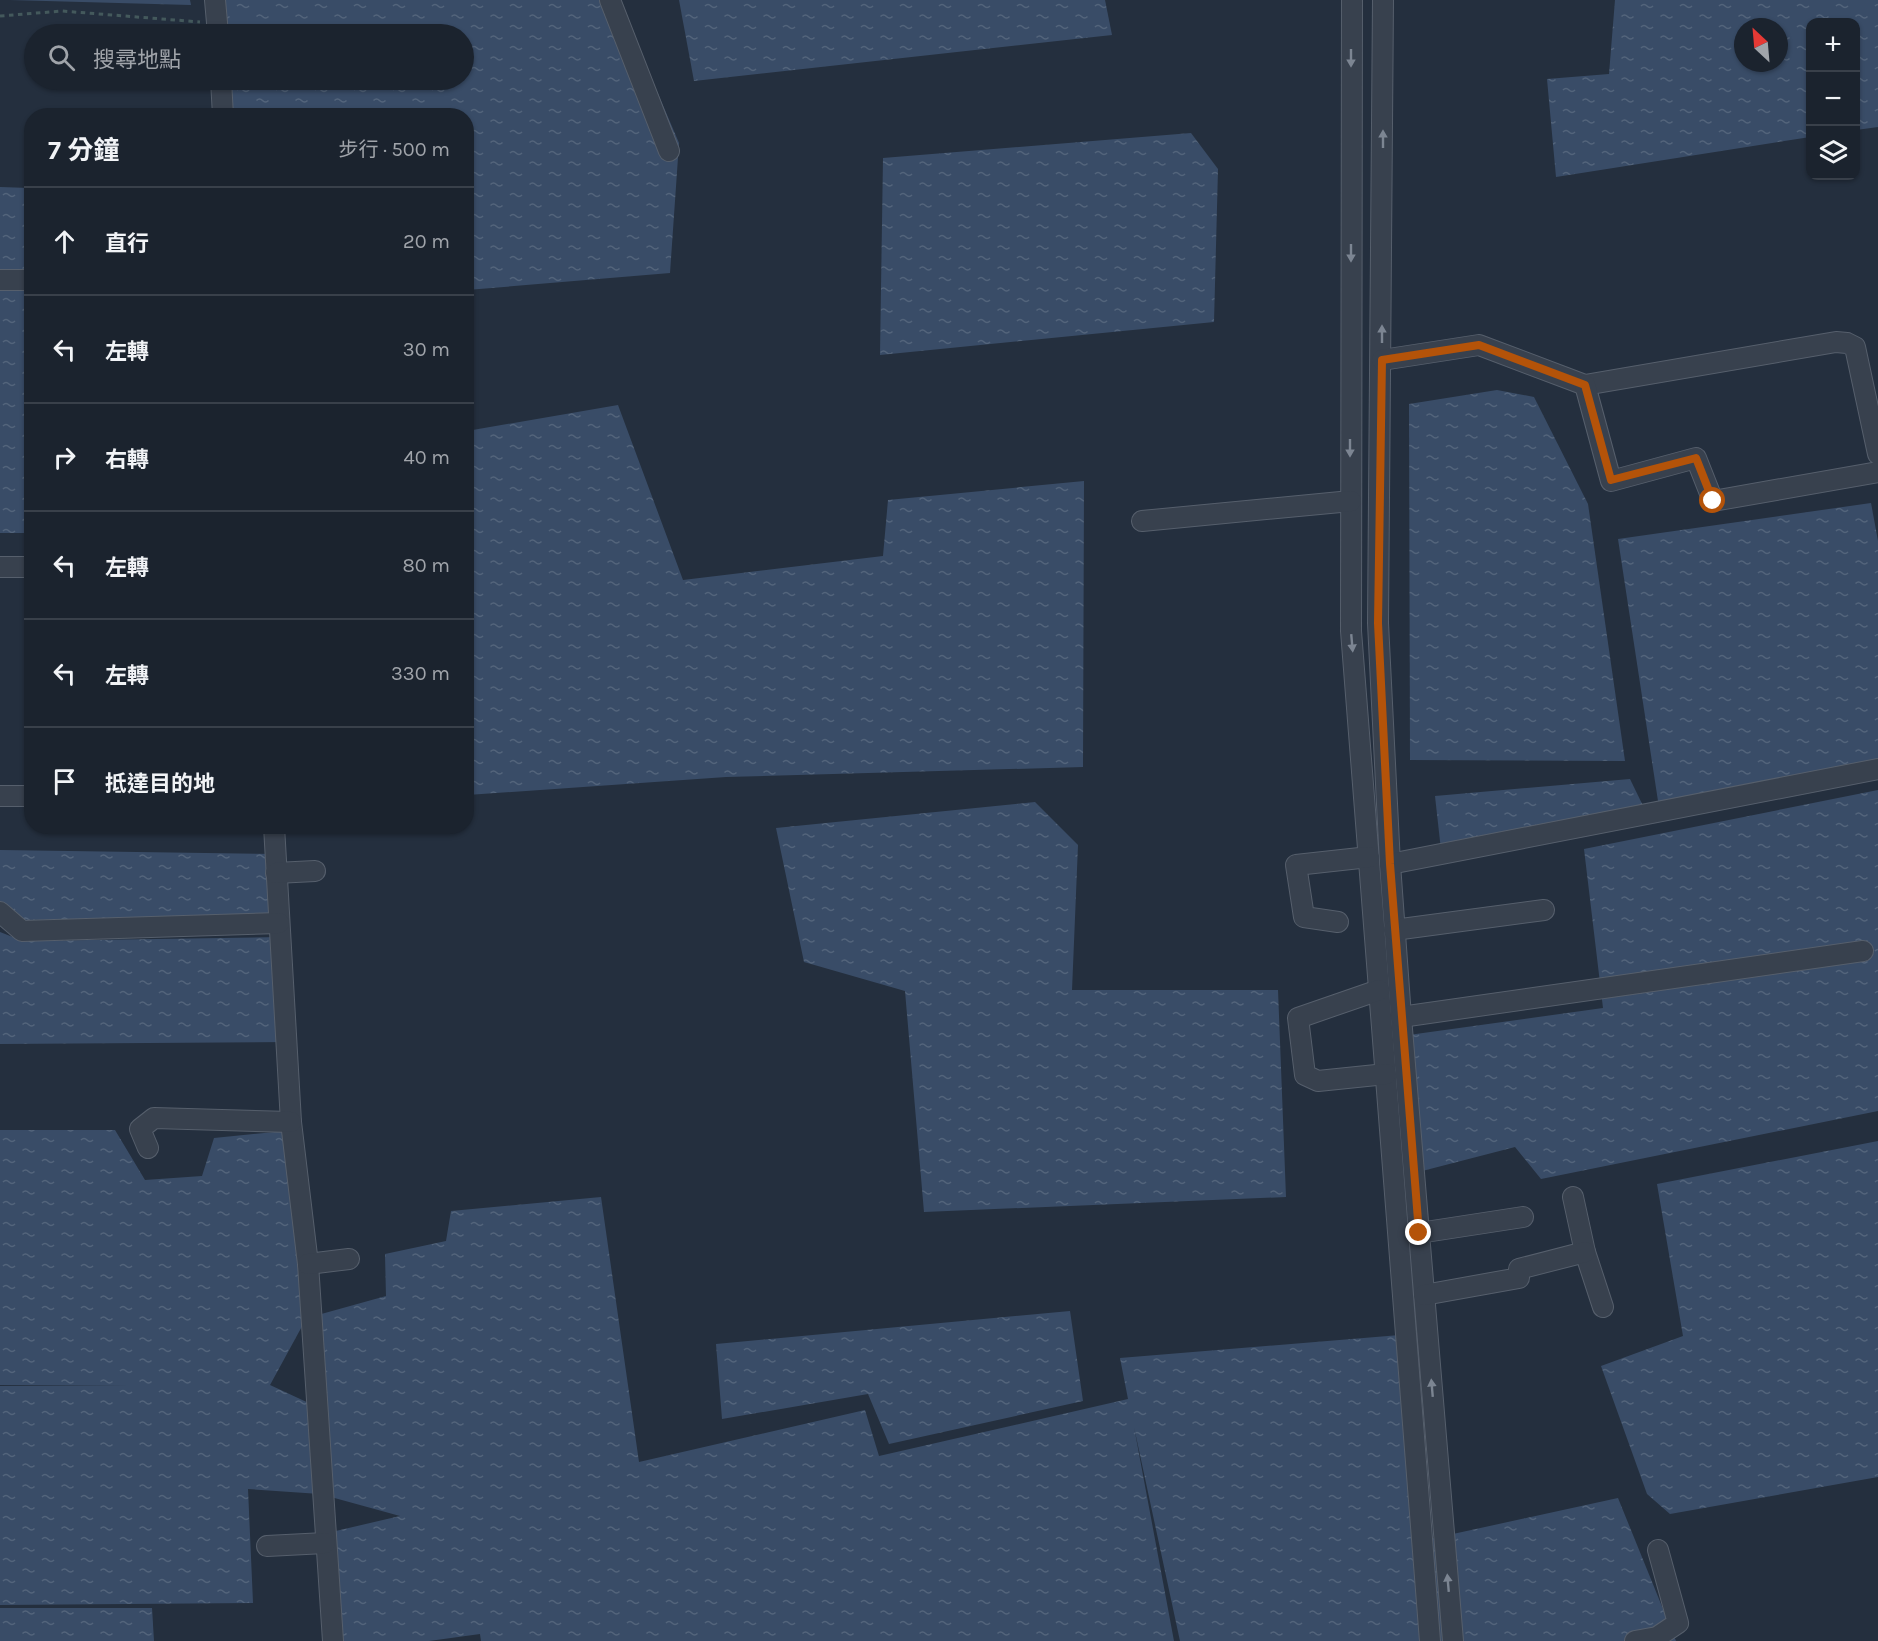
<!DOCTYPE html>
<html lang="zh-TW">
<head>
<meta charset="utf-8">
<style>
	:root { --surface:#1b232e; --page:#282f3a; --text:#f1f3f6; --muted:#a0a4aa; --line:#39404a }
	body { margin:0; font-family:Karla,"Noto Sans TC",sans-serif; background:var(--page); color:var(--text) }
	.controls { position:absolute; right:18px; top:18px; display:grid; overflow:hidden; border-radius:12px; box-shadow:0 2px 4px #0004 }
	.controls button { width:54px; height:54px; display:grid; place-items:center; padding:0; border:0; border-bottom:2px solid var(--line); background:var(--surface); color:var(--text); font:30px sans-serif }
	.compass { position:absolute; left:1734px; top:18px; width:54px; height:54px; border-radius:50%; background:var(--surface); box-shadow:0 2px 4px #0004; rotate:334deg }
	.stop { position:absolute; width:18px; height:18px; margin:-14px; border:4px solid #b45309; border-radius:50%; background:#fff }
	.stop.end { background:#b45309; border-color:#fff; box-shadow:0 2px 6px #0008 }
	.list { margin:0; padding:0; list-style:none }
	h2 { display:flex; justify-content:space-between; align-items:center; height:78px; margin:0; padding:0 24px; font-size:26px }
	h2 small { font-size:20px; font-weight:400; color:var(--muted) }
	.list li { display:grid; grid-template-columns:39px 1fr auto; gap:18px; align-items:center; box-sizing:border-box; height:108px; padding:0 24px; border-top:2px solid var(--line) }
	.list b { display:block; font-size:22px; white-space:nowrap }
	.list em { font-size:20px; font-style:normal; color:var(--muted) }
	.icon { flex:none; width:33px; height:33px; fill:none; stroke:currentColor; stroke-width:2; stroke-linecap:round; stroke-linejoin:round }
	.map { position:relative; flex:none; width:1878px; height:1641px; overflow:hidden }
	.search { position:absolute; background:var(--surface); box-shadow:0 2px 4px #0004; left:24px; top:24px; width:450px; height:66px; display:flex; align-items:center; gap:15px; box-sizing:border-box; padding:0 21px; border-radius:33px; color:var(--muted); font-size:22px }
	.panel { position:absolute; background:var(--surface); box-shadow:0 2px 4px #0004; left:24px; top:108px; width:450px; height:726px; border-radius:24px }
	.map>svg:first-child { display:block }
	.water { fill:url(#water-ripples); fill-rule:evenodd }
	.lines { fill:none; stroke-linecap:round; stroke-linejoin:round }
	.minor-casing { stroke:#565f6c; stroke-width:22 }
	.path { stroke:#44595c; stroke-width:3; stroke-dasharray:4.5 4.5; stroke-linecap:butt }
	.minor { stroke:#38414e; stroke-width:20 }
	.oneway { fill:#7c8592 }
	.route { stroke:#b45309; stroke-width:8 }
</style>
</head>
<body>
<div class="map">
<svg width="1878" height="1641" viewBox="0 0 1878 1641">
	<defs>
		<pattern id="water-ripples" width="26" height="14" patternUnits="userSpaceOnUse" patternTransform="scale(1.5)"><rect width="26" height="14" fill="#394c67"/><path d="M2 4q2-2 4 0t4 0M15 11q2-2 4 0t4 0" fill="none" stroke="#53647b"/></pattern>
	</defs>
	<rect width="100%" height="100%" fill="#242f3e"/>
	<g class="water">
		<path d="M10,0H190L191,5Z"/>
		<path d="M221,0H618L679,143L670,273L467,290L466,116L232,115V80H464V34H227Z"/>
		<path d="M679,0H1105L1112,35L694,81Z"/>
		<path d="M1615,0H1878V127L1856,130V22H1810V137L1556,177L1547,79L1609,74ZM1743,27H1779V63H1743Z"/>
		<path d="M1191,133L1218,169L1214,322L880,355L883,158Z"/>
		<path d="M0,187L29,188L26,223L31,224V270L0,269Z"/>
		<path d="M31,279V533H0V280Z"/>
		<path d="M1497,390L1534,397L1588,504L1625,761L1410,760L1409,404Z"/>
		<path d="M618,405L683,580L883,556L888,500L1084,481L1083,767L726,777L467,795V431Z"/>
		<path d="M1871,503L1878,541V772L1660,814L1618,539Z"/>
		<path d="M1630,779L1647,814L1442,859L1435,796Z"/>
		<path d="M1878,790V1111L1541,1179L1515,1147L1399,1177L1387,1038L1603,1008L1584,849Z"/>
		<path d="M1035,802L1078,845L1072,990H1278L1286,1197L924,1212L905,991L804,962L776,828Z"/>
		<path d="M0,850L275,854L279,919L0,920Z"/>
		<path d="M0,932L23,941L281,937L289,1042L0,1044Z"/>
		<path d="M0,1130H115L145,1180L202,1176L214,1138L295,1130L307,1318L386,1296L385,1254L446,1241L451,1211L601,1197L639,1462L865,1410L879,1456L1128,1399L1120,1358L1412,1334L1430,1539L1618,1498L1676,1641H1180L1134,1427L1174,1641H481L480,1634L429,1641H331L323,1534L400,1516L320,1494L248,1489L253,1603L0,1605V1386L130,1385H0ZM306,1319L313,1405L270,1385Z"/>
		<path d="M1878,1141V1477L1670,1514L1647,1494L1601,1366L1683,1336L1657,1184Z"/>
		<path d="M1070,1311L1083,1401L889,1444L868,1394L722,1419L716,1344Z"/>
		<path d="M0,1608H152L154,1641H0Z"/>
	</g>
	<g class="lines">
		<defs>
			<g id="minor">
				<path d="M215,0L218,34"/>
				<path d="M610,0L669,151"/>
				<path d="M1352,0L1351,631L1430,1641"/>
				<path d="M1383,0L1378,623L1390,864L1401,1017L1453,1641"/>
				<path d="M221,80L223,116"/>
				<path d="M0,280H32"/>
				<path d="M1382,360L1479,345L1585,385L1836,342L1847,343L1855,347L1878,454"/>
				<path d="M1585,385L1611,481L1696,458L1713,501L1878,472"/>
				<path d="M1142,521L1351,501"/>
				<path d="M0,567H32"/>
				<path d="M0,796H32"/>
				<path d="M274,826L291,1122L308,1264L333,1641"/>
				<path d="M1390,864L1878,769"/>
				<path d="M276,873L315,871"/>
				<path d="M0,912L22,931L279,923"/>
				<path d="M1338,922L1304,917L1296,865L1369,857"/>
				<path d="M1394,930L1544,910"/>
				<path d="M1379,990L1298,1018L1305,1075L1318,1081L1386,1074"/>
				<path d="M1401,1017L1863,951"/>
				<path d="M148,1148L140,1129L154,1118L291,1122"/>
				<path d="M1573,1197L1585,1252L1603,1307"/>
				<path d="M1419,1233L1523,1217"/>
				<path d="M308,1264L349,1259"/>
				<path d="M1424,1295L1519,1278V1269L1585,1252"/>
				<path d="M267,1546L325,1543"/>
				<path d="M1635,1641L1657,1637L1678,1623L1658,1550"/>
			</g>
		</defs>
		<use href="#minor" class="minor-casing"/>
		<path class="path" d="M0,16L62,11L200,22"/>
		<use href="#minor" class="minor"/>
	</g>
	<defs><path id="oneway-solid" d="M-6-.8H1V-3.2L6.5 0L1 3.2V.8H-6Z" transform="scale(1.5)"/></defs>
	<g class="oneway">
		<use href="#oneway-solid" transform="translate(1351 58) rotate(90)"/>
		<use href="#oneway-solid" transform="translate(1383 139) rotate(-90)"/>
		<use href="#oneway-solid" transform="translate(1351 253) rotate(90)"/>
		<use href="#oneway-solid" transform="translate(1382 334) rotate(-90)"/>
		<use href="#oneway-solid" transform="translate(1350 448) rotate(90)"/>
		<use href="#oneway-solid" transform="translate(1352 643) rotate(85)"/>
		<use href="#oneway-solid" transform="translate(1432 1388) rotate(-95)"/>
		<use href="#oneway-solid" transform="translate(1448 1583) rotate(-95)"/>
	</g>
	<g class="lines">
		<path class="route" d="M1419,1233L1390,864L1378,623L1382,360L1479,345L1585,385L1611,480L1696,458L1713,501"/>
	</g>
</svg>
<div class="controls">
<button>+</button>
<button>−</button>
<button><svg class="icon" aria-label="layers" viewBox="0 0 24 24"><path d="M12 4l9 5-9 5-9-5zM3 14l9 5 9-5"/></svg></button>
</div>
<svg class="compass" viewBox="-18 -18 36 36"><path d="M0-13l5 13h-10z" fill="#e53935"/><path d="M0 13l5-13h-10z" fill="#a0a4aa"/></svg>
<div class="stop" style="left:1713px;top:501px"></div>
<div class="stop end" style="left:1419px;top:1233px"></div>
<div class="search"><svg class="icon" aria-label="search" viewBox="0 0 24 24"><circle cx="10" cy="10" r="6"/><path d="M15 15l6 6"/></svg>搜尋地點</div>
<section class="panel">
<h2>7 分鐘<small>步行 · 500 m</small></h2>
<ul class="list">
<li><svg class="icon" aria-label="ahead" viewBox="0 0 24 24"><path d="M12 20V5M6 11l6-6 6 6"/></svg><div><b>直行</b></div><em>20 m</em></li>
<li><svg class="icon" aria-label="left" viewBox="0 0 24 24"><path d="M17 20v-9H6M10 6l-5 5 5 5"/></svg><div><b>左轉</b></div><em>30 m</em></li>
<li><svg class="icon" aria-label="right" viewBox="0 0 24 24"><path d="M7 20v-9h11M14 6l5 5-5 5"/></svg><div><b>右轉</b></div><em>40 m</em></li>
<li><svg class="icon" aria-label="left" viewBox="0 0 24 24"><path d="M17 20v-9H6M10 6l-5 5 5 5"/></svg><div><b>左轉</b></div><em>80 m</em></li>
<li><svg class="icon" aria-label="left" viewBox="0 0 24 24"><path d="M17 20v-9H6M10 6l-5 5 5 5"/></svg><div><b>左轉</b></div><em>330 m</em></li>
<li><svg class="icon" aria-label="arrive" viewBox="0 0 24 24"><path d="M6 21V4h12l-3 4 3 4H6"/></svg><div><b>抵達目的地</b></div></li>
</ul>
</section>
</div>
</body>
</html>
